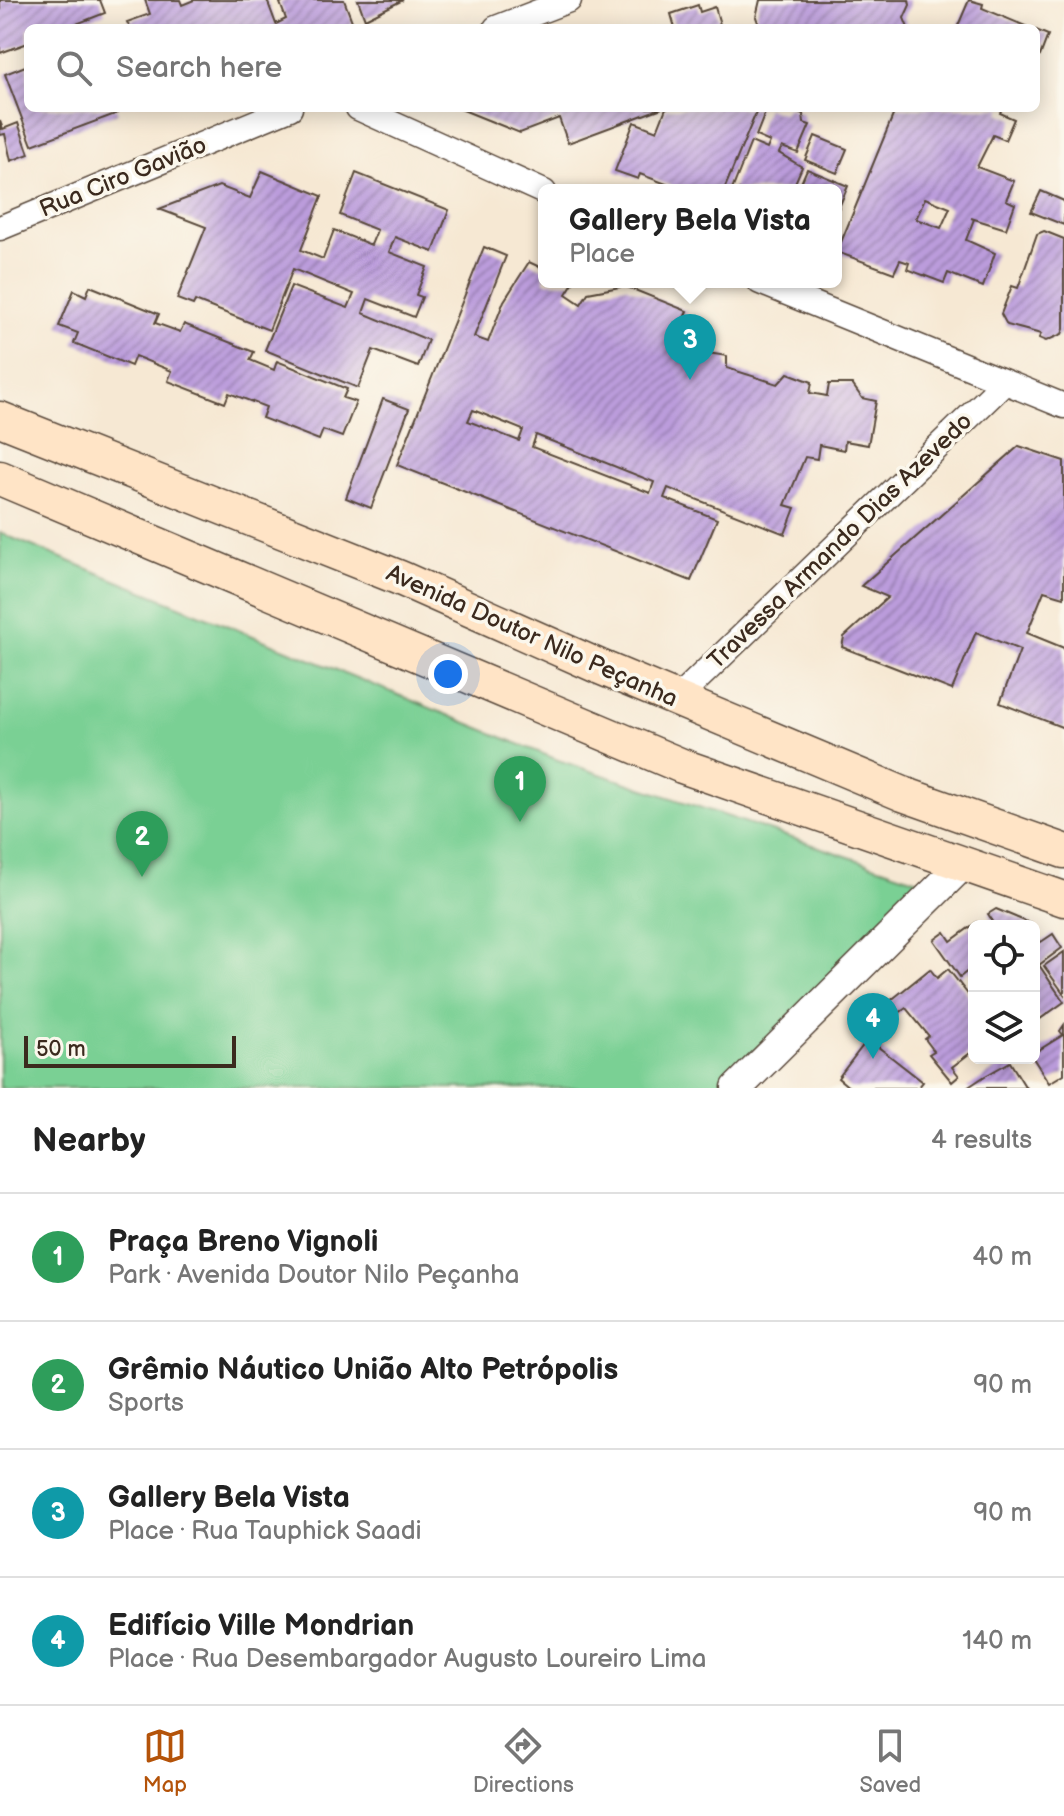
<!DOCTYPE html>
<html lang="en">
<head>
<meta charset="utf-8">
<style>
	:root { --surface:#fff; --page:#f6f6f6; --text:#222; --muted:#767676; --line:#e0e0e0; --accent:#b45309 }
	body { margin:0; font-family:"Balsamiq Sans",sans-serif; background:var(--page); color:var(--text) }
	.controls { position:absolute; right:24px; bottom:24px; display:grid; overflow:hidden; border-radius:12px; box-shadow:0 4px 20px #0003 }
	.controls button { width:72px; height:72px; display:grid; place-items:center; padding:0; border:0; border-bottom:2px solid var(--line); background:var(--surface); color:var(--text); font:40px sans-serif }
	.scale { position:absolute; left:24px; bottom:20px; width:212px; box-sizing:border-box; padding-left:8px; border:4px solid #3b2a1e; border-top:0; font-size:22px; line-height:28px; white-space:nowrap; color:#3b2a1e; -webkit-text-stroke:6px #fbf7ec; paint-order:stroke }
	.you { position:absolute; left:448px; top:674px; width:28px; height:28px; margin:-20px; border:6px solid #fff; border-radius:50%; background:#1a73e8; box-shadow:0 0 0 12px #1a73e833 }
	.badge { display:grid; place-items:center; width:52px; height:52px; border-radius:50%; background:var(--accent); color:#fff; font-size:26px; font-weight:700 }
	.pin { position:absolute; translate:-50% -66px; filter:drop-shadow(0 2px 4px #0008) }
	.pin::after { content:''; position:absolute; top:42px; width:28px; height:24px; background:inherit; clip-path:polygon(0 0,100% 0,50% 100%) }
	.popup { position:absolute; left:538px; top:184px; width:304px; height:104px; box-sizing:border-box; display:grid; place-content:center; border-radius:12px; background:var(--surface); filter:drop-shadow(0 2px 6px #0005); font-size:26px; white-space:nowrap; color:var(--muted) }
	.popup b { font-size:30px; color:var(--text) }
	.popup::after { content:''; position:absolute; left:50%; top:100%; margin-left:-16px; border:16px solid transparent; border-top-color:var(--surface) }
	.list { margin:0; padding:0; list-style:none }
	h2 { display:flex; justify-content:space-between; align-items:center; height:104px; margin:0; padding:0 32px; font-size:34px }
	h2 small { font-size:26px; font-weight:400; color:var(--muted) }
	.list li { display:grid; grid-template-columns:52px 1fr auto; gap:24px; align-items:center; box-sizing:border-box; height:128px; padding:0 32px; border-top:2px solid var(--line) }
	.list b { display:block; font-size:30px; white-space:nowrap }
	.list p { margin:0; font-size:26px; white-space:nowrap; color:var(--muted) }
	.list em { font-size:26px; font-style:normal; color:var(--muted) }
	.icon { flex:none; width:44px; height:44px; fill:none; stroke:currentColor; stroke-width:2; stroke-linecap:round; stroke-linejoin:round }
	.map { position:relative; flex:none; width:1064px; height:1088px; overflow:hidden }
	.search { position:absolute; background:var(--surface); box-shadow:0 4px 20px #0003; left:24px; right:24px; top:24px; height:88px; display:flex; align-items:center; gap:20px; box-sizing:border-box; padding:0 28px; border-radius:12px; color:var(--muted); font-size:30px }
	.sheet { height:616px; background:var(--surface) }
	nav { display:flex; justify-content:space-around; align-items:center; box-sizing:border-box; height:112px; border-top:2px solid var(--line); background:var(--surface); font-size:22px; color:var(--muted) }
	nav a { display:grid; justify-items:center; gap:4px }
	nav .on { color:var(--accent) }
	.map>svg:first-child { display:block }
	.green { fill:#7ad094; stroke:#5a7d59; stroke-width:2 }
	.building { fill:url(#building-hatch); fill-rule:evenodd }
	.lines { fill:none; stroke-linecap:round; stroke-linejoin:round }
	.minor-casing { stroke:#574639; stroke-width:27 }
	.tertiary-casing { stroke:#574639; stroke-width:33 }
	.secondary-casing { stroke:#574639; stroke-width:37 }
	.minor { stroke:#fff; stroke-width:24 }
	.tertiary { stroke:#fff; stroke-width:30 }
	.secondary { stroke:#ffe4c6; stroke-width:34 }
	.labels { text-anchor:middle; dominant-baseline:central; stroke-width:7; stroke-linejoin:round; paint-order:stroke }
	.street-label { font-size:24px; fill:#3b2a1e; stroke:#fbf7ec }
</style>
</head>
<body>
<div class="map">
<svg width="1064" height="1088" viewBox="0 0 1064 1088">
	<defs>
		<pattern id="building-hatch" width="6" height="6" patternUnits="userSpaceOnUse" patternTransform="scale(2)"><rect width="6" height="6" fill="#bb9cdc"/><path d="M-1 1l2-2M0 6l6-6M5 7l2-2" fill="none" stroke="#997fb2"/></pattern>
	</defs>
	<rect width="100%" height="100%" fill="#fbf7ec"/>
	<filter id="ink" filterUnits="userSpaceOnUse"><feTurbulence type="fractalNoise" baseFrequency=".0125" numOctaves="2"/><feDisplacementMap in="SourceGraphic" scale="16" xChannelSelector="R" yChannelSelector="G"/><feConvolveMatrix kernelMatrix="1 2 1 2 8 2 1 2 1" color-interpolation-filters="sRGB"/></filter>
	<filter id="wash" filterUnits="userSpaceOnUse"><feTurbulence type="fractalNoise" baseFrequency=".006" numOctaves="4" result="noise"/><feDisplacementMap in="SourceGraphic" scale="32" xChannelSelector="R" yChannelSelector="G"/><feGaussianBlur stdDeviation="1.8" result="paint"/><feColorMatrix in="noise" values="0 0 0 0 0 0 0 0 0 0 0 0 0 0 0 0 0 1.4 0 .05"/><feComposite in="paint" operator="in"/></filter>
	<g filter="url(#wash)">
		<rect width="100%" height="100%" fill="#f6e8d3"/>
		<path class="green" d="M0,533L558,760L930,884L725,1088H0Z"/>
		<g id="blocks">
			<g class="building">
				<path d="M0,0H100L105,13L66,28H28V43L0,53Z"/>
				<path d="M145,0H180L182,5L194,0H267L276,24L286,19L280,3L286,0H344L353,24L343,28H130L127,22L150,14Z"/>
				<path d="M358,0H403L365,19Z"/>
				<path d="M760,0H909L910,5L904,18L908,28H760L756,17Z"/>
				<path d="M969,0L983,4L982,8L1030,28H957Z"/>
				<path d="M698,5L700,12L715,7L721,28H675L671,14Z"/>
				<path d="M1036,30L1048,35L1040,56L1036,54Z"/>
				<path d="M28,65V108H116L118,113L32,145L5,74Z"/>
				<path d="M458,108H662L568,143L559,118L520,133Z"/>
				<path d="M666,108H758L724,190H682L640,174L638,179L615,171L634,122L657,131Z"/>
				<path d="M767,108L782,113L789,108L803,114L804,123L810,125L798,153L782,147L779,153L802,167L792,190H732L751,142L767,149L770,142L756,136Z"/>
				<path d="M896,108H1002L1000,113L1014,119L1005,140L993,135L977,167L1014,181L1006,200L1015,204L1006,229L971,218L974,219L966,240L995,253L983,287L948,273L944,283L907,269L909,263L900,260L894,273L837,252ZM925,198L950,208L941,228L916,219Z"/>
				<path d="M0,121L3,129L18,123L29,154L11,161L5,134L0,135Z"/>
				<path d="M815,136L847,149L837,173L805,160Z"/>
				<path d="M807,169L848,186L836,214V190H798Z"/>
				<path d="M262,171L322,196L301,250L323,259L334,230L371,245L377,230L340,215L356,173L449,210L433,252L395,237L389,252L427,267L416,295L422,297L414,317L368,299L363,313L428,340L418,367L373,350L358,388L265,350L291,286L348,308L354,294L293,269L269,330L195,301L193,305L177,299L206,227L159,209L219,186L250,198Z"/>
				<path d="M1041,191L1064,201V225L1031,212Z"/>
				<path d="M1044,231L1064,239V329L1062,334L1046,341L1039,338L1041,334L1007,325L1001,314L1012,286L1018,288L1037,234Z"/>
				<path d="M484,247L506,256L474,337L488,342L504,301L529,262L544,269V282L573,283L566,294L581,304L588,293L625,286L687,311L676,338L687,344L682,357L698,363L702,352L727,356V368L778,384L788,373L812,382L810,393L827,396L829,384H852L862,398L876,401L868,445L845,441L844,450L819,445L817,459L805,457L785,505L795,508L785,534L668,488L664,498L717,519L691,581L397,465ZM473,410L523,430L519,441L468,421ZM536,435L654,482L650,493L532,447Z"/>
				<path d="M90,286L159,314L155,323L180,332L184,324L254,352L250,360L274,370L277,361L347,389L343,398L356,402L342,437L323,430L319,440L262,418L266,407L229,393L225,403L168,381L172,371L135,356L131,366L74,343L78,333L59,326L74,290L86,296Z"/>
				<path d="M383,399L409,409L371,508L346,498Z"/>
				<path d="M1019,446L1064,461V597L1044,591L1027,633L1064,648V728L1000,703L1020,650L976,632L952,690L842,647L844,637L888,597L861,586Z"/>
				<path d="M996,909L1032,924L984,926L992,920L988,914Z"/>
				<path d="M977,922L980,926H974V978L969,970L960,977L934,940L945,932L951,941Z"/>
				<path d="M1034,933L1041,942L1053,934L1062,948L1039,965L1064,1002L1040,1019L1037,1015L1034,1017Z"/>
				<path d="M1064,952V994L1044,966Z"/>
				<path d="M930,969L937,978L948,969L974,1002V1050L952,1067L959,1076L952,1082L929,1054L934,1051L925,1039L929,1036L906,1008L895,1016L885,1005Z"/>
				<path d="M1064,1025V1074L1049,1083L1033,1058L1034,1053L1063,1035L1060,1031Z"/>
				<path d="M868,1039L923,1082L918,1088H850L838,1078Z"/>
				<path d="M1010,1062L1026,1088H967L985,1076Z"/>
			</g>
		</g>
	</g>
	<g filter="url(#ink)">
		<use href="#blocks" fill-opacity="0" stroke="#574639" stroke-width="2"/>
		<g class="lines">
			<defs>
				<g id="minor">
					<path d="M496,28L569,0"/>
					<path d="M358,108L544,192"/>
					<path d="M0,228L290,108"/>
					<path d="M760,282L1064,406"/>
					<path d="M677,699L1004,383"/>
				</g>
				<path id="tertiary" d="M737,1088L961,866"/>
				<g id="secondary">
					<path d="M0,419L400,578L600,667L903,794L1064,851"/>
					<path d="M0,478L682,766L1064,899"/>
				</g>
			</defs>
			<use href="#minor" class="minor-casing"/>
			<use href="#tertiary" class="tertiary-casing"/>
			<use href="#secondary" class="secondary-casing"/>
			<use href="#minor" class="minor"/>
			<use href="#tertiary" class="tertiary"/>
			<use href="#secondary" class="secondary"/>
		</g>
	</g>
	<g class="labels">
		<g class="street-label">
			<text transform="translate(123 177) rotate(-22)">Rua Ciro Gavião</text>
			<text transform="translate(840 541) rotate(-44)">Travessa Armando Dias Azevedo</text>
			<text transform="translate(532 636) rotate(24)">Avenida Doutor Nilo Peçanha</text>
		</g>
	</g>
</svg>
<div class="controls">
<button><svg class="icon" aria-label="locate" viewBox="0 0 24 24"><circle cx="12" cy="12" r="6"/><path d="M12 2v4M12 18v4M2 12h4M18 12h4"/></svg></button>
<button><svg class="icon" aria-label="layers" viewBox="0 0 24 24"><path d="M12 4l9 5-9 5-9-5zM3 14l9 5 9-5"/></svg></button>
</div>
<div class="scale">50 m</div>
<div class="you"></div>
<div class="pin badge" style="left:520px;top:822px;background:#2e9e5b">1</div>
<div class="pin badge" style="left:142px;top:877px;background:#2e9e5b">2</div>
<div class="pin badge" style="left:690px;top:380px;background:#0f9aa8">3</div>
<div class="popup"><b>Gallery Bela Vista</b>Place</div>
<div class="pin badge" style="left:873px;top:1059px;background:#0f9aa8">4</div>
<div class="search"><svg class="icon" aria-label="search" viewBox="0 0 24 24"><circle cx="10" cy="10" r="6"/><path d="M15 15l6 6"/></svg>Search here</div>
</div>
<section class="sheet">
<h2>Nearby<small>4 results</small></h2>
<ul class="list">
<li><span class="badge" style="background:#2e9e5b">1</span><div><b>Praça Breno Vignoli</b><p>Park · Avenida Doutor Nilo Peçanha</p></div><em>40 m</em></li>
<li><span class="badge" style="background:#2e9e5b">2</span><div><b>Grêmio Náutico União Alto Petrópolis</b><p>Sports</p></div><em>90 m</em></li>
<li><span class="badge" style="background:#0f9aa8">3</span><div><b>Gallery Bela Vista</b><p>Place · Rua Tauphick Saadi</p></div><em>90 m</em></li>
<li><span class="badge" style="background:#0f9aa8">4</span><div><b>Edifício Ville Mondrian</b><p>Place · Rua Desembargador Augusto Loureiro Lima</p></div><em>140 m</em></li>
</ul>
</section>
<nav>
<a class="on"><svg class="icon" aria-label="map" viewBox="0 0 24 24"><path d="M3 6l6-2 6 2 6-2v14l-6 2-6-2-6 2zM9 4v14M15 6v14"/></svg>Map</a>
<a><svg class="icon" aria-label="directions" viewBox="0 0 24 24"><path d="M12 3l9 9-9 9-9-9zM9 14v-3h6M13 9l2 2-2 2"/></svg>Directions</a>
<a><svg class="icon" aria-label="saved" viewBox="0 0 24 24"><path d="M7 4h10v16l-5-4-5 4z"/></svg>Saved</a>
</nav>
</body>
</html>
